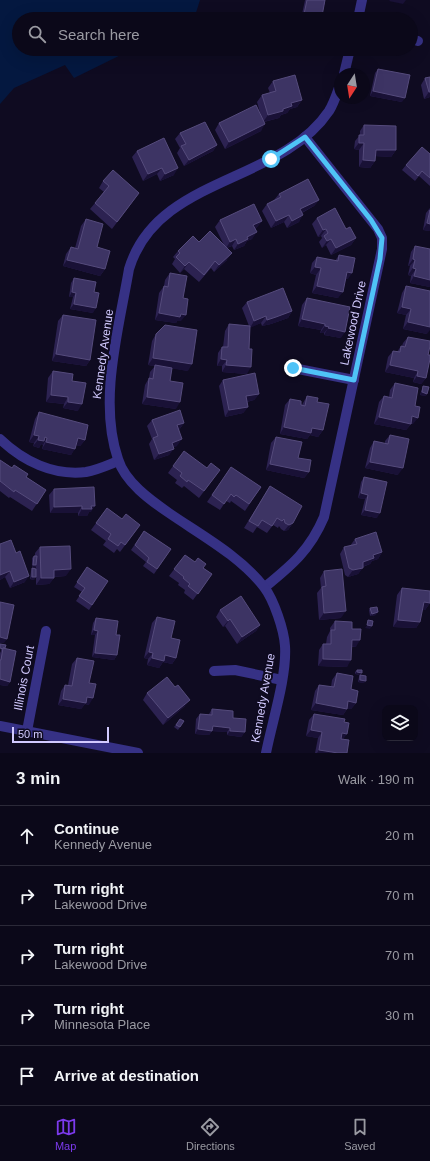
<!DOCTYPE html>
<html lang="en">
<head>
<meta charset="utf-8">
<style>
	:root { --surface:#0b0819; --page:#191626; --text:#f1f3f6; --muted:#9a9aa2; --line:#2b2938; --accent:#7c3aed }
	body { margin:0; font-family:Arial,sans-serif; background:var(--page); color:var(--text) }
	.controls { position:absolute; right:12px; bottom:12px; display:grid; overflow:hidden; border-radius:8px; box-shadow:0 4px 16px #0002 }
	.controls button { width:36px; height:36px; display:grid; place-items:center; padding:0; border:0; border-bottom:1px solid var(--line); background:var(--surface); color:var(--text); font:20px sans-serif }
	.compass { position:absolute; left:334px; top:68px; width:36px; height:36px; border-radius:50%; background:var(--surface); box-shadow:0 4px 16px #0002; rotate:192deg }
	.scale { position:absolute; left:12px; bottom:10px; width:97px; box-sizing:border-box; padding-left:4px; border:2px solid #d2caff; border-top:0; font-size:11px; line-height:14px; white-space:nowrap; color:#d2caff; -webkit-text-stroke:3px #0f0b21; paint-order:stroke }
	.stop { position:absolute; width:12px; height:12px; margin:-9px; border:3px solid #4fc3f7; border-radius:50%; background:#fff }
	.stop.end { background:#4fc3f7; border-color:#fff; box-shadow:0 1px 4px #0008 }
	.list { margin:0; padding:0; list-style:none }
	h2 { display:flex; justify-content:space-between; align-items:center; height:52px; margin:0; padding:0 16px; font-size:17px }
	h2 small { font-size:13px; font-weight:400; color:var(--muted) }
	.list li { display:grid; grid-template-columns:26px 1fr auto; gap:12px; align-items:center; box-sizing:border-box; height:60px; padding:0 16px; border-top:1px solid var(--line) }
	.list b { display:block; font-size:15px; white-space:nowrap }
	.list p { margin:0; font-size:13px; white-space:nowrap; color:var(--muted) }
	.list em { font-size:13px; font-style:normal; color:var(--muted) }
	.icon { flex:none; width:22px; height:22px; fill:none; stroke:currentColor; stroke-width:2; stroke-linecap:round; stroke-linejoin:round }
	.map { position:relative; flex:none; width:430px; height:753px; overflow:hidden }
	.search { position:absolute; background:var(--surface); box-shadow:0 4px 16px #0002; left:12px; right:12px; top:12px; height:44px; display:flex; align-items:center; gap:10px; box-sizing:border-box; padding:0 14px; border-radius:22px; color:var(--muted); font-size:15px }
	.sheet { height:352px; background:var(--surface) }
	nav { display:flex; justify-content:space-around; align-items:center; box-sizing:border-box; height:56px; border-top:1px solid var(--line); background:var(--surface); font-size:11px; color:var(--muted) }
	nav a { display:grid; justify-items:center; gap:2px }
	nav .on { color:var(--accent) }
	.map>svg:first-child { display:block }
	.water { fill:#041840 }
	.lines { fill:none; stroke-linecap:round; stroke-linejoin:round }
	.minor { stroke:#363185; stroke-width:10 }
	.wall { fill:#2c2251 }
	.shaded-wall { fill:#191136 }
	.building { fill:#3d3464; stroke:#554b7c }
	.route { stroke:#4fc3f7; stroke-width:5 }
	.labels { text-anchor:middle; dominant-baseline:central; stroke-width:4; stroke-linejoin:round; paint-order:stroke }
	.street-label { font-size:12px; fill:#d2caff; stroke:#0f0b21 }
</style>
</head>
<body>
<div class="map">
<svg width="430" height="753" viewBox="0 0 430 753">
	<rect width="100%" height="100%" fill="#0f0b21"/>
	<path class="water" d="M0,0H200L194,19H19V49H133L74,78L65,65L14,88L0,104Z"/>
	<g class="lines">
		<g class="minor">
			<path d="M358,19L362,0"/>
			<path d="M411,39L418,41"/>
			<path d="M344,74L350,49"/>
			<path d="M293,368L354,380"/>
			<path d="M0,439C23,461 53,476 86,472C97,470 108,465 118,461"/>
			<path d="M265,587C292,565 310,550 324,517L382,249V238L378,229L305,137"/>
			<path d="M214,671L235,670L282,680"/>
			<path d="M0,726L138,753"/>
			<path d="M27,731L46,631"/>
			<path d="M266,753C272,722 287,677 285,646C284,630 274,600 264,587C240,556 201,535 169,513C150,500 125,482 118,459C98,401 119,328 129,269C157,176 280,184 329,111C334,103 337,93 340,85"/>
		</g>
	</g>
	<g class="wall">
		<path d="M305,0H325L322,16L331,19H301Z"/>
		<path d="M378,69L402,102L370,96L375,73Z"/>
		<path d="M430,77V97L424,99L421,85L425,78Z"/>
		<path d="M273,81L302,100L297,107L290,109L287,113L281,115L279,118L264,122L261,131L225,149L215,130L219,123L261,116L257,102L262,95L270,93L268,88Z"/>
		<path d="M364,125L396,150L391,157L375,156V161L370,168L359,167V150L354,149L355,141L360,135V131Z"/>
		<path d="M180,133L217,145L213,151L184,166L177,153L180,148L175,139Z"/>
		<path d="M137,151L174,175L160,181L157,174L143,181L132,157Z"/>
		<path d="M430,154V186L419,176L415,181L402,170L406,165Z"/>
		<path d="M103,181L139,193L112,229L90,209L95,203L104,192L99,188Z"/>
		<path d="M279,194L319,200L314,206L302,213L299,222L287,228L284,222L271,228L262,211L267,204L274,200Z"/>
		<path d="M430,208V231L423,230L426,213Z"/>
		<path d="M317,218L346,229L356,238L351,245L331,255L326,245L322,248L319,242L322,238L321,236L318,237L312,224Z"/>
		<path d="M86,219L105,269L100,276L63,266L66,254L71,247L75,248L81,226Z"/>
		<path d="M220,220L262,221L257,227L255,229L252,239L247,241L244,246L234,250L232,246L227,248V260L214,272L211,268L199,282L184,269L180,273L172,264L175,259L173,257L178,251L199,242L224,245L215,227Z"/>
		<path d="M415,246L430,287L410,283L411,276L408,275L410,266H408L411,252Z"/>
		<path d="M339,255L348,279H346L338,298L312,293L316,275L310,273L312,263L317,257L335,261Z"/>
		<path d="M170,273L183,298L181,321H177L176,323L155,320L159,293L164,286L165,280Z"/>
		<path d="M74,278L94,292L93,313L70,309L73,297H69L71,283Z"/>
		<path d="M406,286L427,334L403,329L406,315L397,313L402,293Z"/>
		<path d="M307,298L341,338L324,335V333H320L321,330L298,326L302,305Z"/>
		<path d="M247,302L292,311L288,318L271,324L262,326L261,323L250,327L247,374L222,372V366H217L218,353L222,347H223L225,331L229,324L249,326L242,308Z"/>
		<path d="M63,315L90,360L86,366L52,361L58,321Z"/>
		<path d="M156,334L188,371L172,368L170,381L176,409L142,404L145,385L149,378L150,372L155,366L148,365L152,341Z"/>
		<path d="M408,337L428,355L426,378L421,384L413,382L414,378L385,372L388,357L393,351L397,352L401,346H402L403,343Z"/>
		<path d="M53,371L72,381L78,411L63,408L64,404L46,402L48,378Z"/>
		<path d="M223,380L259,394L254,400L247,402L248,407L243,413L225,417L219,386Z"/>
		<path d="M395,383L415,406L413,424H411L406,430L374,424L379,402L384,396L389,397L390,390Z"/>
		<path d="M423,386L426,396L420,395Z"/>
		<path d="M307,396L317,402L323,430L318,437L310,435L307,439L280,434L285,405L290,399L302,405L303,403Z"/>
		<path d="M39,412L85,440L80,446L76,445L71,455L42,449L43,445L41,444L39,448L33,446L34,443L29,442L35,419Z"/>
		<path d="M152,420L184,423L179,430H178L177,446L173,447L169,455L154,460L149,444L152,439L147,426Z"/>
		<path d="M390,435L398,475L365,468L370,448L374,441L385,444V441Z"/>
		<path d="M276,437L298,458L309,472L304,478L266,470L271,443Z"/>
		<path d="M0,460L46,490L32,511L10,497L9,498L0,491Z"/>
		<path d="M173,466L207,468L220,470L199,498L184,486L182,488L175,483L177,480L168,473Z"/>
		<path d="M231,467L261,487L245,511L231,501L230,503L226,501L220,510L207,502Z"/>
		<path d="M364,477L377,518L361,515L365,499L358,498L361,482Z"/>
		<path d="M270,486L293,523L288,530L284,531L281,529L279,526L278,528L273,525L267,533L257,527L253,533L244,528Z"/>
		<path d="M54,489L91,512H89L87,516H78V513H50L49,495Z"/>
		<path d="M107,508L122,519L140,525L120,552L117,549L114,553L103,545L106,541L91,530Z"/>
		<path d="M144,531L171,549L154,574L143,566L146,562L131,550Z"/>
		<path d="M355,539L382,552L378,559L372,561L370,564L363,567L358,574L348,577L345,575L340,554L344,547L350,546Z"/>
		<path d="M0,544L25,582L10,588L5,577L0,580Z"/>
		<path d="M40,547L66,576L54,577V578L49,584L36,585V575L34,580L30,579L31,571L32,568L36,569V566L35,568L32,567V558L34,556H35V553Z"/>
		<path d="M185,555L212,574L193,600L184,593L185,590L178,585L179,583L169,576Z"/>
		<path d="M87,567L108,581L89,610L76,601L82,592L74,587Z"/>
		<path d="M324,571L341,618L319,620L317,593L321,588L320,578Z"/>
		<path d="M402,588L430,603L425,610L422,609L420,622L416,628L393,627L397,595Z"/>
		<path d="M370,608L376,615L370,616L369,610Z"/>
		<path d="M220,610L260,625L256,631L237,644L225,626L223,627L216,617Z"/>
		<path d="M157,617L171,638L176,658L172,664L163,662L159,668L147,665L148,659L144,658L152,623Z"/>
		<path d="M96,618L117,655L114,660L92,657L95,635H91L93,623Z"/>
		<path d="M335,621L352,629L356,647H352L347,667L318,666L319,650L323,644H326L327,637L330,631V628Z"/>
		<path d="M0,644L5,648L10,682L7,686L0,685V653L1,651Z"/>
		<path d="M77,658L89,683V705L85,704L81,709L58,705L61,691L65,685H68L72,664Z"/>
		<path d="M357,670L361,675L364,683L358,682L359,677L360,675L355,674V672Z"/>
		<path d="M337,673L351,689L356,703L351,709H347L343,715L311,710L315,691L319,685L331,687L332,680Z"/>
		<path d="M175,687L185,706L163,725L143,700L147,693Z"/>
		<path d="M212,709L233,718L245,732L241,737L227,735V732L212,731L209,735L195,734L196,719L200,714L209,715V714Z"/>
		<path d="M314,714L343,739L347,753H315L318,738L306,736L309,720Z"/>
		<path d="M180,719L184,721L178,730L174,727Z"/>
	</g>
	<g class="shaded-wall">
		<path d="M390,0H406L403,4L389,1Z"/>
		<path d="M373,91L405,98L402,102L370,96Z"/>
		<path d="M429,92H430V97L424,99Z"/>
		<path d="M302,100L297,107L290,109L287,113L281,115L279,118L263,122L268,115L283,109L291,103Z"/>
		<path d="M265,124L261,131L225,149L229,142Z"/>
		<path d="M359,143H364L359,150L354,149Z"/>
		<path d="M217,145L213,151L184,166L189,160Z"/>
		<path d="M376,150H396L391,157L371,156Z"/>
		<path d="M363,160L375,161L370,168L359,167Z"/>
		<path d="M162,168L157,174L143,181L148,174Z"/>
		<path d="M178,168L174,175L160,181L165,174Z"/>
		<path d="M319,200L314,206L295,216L300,209Z"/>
		<path d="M289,215L284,222L271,228L276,221Z"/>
		<path d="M303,215L299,222L287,228L292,221Z"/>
		<path d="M262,221L257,227L249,232L253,225Z"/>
		<path d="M427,223L430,224V231L423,230Z"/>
		<path d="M326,229L321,236L318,237L323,230Z"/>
		<path d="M257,232L252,239L247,241L244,246L234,250L238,244L247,237Z"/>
		<path d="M356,238L351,245L331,255L336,248Z"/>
		<path d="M236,239L232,246L226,248L230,242Z"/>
		<path d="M331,239L326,245L322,248L327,241Z"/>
		<path d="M232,253L227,260L214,272L219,265Z"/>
		<path d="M413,259L415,260L410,266H408Z"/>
		<path d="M67,260L105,269L100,276L63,266Z"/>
		<path d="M189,262L184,269L180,273L185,266Z"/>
		<path d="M315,267L321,268L316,275L310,273Z"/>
		<path d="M413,268L416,269L411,276L408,275Z"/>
		<path d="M347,272L352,273L348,279L342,278Z"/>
		<path d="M414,276L430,280V287L410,283Z"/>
		<path d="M317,286L343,292L338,298L312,293Z"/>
		<path d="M72,292L76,293L73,297H69Z"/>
		<path d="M74,304L96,308L93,313L70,309Z"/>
		<path d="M402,307L411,309L406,315L397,313Z"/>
		<path d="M292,311L288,318L271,324L262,326L267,320Z"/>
		<path d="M159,313L181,314L186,315L181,321H177L176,323L155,320Z"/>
		<path d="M266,316L261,323L250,328L254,321Z"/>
		<path d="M302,319L325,324L321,330L298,326Z"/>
		<path d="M408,322L430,327V330L427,334L403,329Z"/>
		<path d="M325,326L329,327L324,333H320Z"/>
		<path d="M328,328L345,332L341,338L324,335Z"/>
		<path d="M56,354L90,360L86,366L52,361Z"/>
		<path d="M153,358L192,364L188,371L148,365Z"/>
		<path d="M221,359L227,360L222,366H217Z"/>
		<path d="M226,365L251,367L247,374L222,372Z"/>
		<path d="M390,365L418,371L414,378L385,372Z"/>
		<path d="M417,376L426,378L421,384L413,382Z"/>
		<path d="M422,392L427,394L426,396L420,395Z"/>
		<path d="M259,394L254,400L241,403L246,396Z"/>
		<path d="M51,395L68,397L64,404L46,402Z"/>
		<path d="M147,397L180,402L176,409L142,404Z"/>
		<path d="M68,402L82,404L78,411L63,408Z"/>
		<path d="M248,407L243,413L225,417L229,410Z"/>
		<path d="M412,416L418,418L413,424L408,423Z"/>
		<path d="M379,417L411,424L406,430L374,424Z"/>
		<path d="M184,423L179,430L172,432L177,425Z"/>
		<path d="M284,427L312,428L323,430L318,437L310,435L307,439L280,434Z"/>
		<path d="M34,435L39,436L34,443L29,442Z"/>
		<path d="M45,437L47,438L43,445L41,444L39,448L33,446L38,440Z"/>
		<path d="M78,438L85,440L80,446L73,445Z"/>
		<path d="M182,439L177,446L167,449L172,443Z"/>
		<path d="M46,442L75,449L71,455L42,449Z"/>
		<path d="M174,449L169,455L154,460L159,454Z"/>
		<path d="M370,462L403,468L398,475L365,468Z"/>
		<path d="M270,464L309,472L304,478L266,470Z"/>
		<path d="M361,493L368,495L365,499L358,498Z"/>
		<path d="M82,506L78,513H50L54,507Z"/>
		<path d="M91,506H95L91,512H89L87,516H78L82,509Z"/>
		<path d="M365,510L380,513L377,518L361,515Z"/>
		<path d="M293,523L288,530L284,531L289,525Z"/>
		<path d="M382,552L378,559L372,561L370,564L358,568L363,562L373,555Z"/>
		<path d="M33,565H36L35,568L32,567Z"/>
		<path d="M363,568L358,574L348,577L353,570Z"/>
		<path d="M71,569L66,576L49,577L54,570Z"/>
		<path d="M10,571L5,577L0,580V575Z"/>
		<path d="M29,576L25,582L10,588L14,582Z"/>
		<path d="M32,577H36L34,580L30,579Z"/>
		<path d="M41,578H54L49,584L36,585Z"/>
		<path d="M424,602L430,603L425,610L419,609Z"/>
		<path d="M346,611L341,618L319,620L324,613Z"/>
		<path d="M378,612L376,615L370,616L372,614Z"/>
		<path d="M230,619L225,626L223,627L228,621Z"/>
		<path d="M398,620L420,622L416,628L393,627Z"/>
		<path d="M260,625L256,631L237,644L242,637Z"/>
		<path d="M367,625L372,626L370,629L365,628Z"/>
		<path d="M94,630L98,631L95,635H91Z"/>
		<path d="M0,637L7,639L4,643H0Z"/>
		<path d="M352,640H360L356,647L347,646Z"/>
		<path d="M149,652L153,653L148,659L144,658Z"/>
		<path d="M95,653L117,655L114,660L92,657Z"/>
		<path d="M165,655L176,658L172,664L163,662L159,668L147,665L152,658Z"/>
		<path d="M323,659L351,660L347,667L318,666Z"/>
		<path d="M357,672L362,673L360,675L355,674Z"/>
		<path d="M0,679L10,682L7,686L0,685Z"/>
		<path d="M360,680L366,681L364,683L358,682Z"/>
		<path d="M87,697L93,698L89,705L85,704L81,709L58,705L63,699Z"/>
		<path d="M190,700L185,706L163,725L168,718Z"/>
		<path d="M348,701L356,703L351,709H347L343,715L311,710L316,703Z"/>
		<path d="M213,726L230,728L227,732L210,731Z"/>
		<path d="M198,729L212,731L209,735L195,734Z"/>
		<path d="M311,730L322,732L318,738L306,736Z"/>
		<path d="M230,731L245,732L241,737L227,735Z"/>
		<path d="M342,733L347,734L342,741L337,740Z"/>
		<path d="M319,750L338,753H317Z"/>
	</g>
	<g class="building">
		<path d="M307,0H325L322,16L332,18L331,19H303Z"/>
		<path d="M378,69L410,75L405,98L373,91Z"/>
		<path d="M295,75L302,100L291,103L292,106L283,109V111L268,115L262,95L276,91L273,81Z"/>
		<path d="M430,77V92H429L425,78Z"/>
		<path d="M256,105L265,124L229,142L219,123Z"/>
		<path d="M205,122L217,145L189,160L181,146L186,144L180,133Z"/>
		<path d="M364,125L396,126V150H376L375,161L363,160L364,143H359V135H364Z"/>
		<path d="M164,138L178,168L165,174L162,168L148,174L137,151Z"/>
		<path d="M422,147L430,154V178L422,171L418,176L406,165Z"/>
		<path d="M113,170L139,193L117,222L95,203L109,186L103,181Z"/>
		<path d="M308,179L319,200L300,209L303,215L292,221L289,215L276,221L267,204L281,197L279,194Z"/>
		<path d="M254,204L262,221L253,225L257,232L247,237L248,239L238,244L236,239L230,242L220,220Z"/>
		<path d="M335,208L346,229L350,227L356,238L336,248L331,239L327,241L324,236L328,233L326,229L323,230L317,218Z"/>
		<path d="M430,210V224L427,223Z"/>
		<path d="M86,219L103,224L97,247L110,251L105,269L67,260L71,247L78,249Z"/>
		<path d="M210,231L232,253L219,265L215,261L204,275L189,262L185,266L176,257L180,253L178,251L193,236L199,242Z"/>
		<path d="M415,246L430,249V280L414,276L416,269L413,268L415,260L413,259Z"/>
		<path d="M339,255L355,258L352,273L347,272L343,292L317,286L321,268L315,267L317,257L338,261Z"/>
		<path d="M170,273L187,276L183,298L188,299L186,315L181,314L180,317L159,313L164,286L168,287Z"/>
		<path d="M74,278L96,282L94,292L99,293L96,308L74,304L76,293L72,292Z"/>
		<path d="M406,286L430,291V327L408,322L411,309L402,307Z"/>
		<path d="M283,288L292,311L276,317L267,320L266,316L254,321L247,302Z"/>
		<path d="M307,298L350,307L345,332L328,328L329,327L325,326V324L302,319Z"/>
		<path d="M63,315L96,320L90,360L56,354Z"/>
		<path d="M229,324L250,326L249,349H252L251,367L226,365L227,360L221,359L222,347H228Z"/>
		<path d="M165,325L197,330L192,364L153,358L156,334Z"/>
		<path d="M408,337L430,341V346L428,355H430V359L426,378L417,376L418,371L390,365L393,351L400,352L401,346L405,347Z"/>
		<path d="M155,365L172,368L170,381L183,383L180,402L147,397L149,378L153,379Z"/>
		<path d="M53,371L73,374L72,381L86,383L82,404L68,402V397L51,395Z"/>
		<path d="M255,373L259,394L246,396L248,407L229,410L223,380Z"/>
		<path d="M395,383L418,388L415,406L420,407L418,418L412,416L411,424L379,417L384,396L392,398Z"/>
		<path d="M423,386L429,387L427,394L422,392Z"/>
		<path d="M307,396L318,398L317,402L329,404L323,430L312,428L311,433L284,427L290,399L301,401V405L305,406Z"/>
		<path d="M180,410L184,423L177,425L182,439L172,443L174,449L159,454L153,438L158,436L152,420Z"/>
		<path d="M39,412L88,425L85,440L78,438L75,449L46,442L47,438L45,437L44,441L38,440L39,436L34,435Z"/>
		<path d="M390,435L409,439L403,468L370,462L374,441L388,444Z"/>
		<path d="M276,437L302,442L298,458L311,460L309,472L270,464Z"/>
		<path d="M184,451L207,468L211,463L220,470L204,491L188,480L187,482L180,476L182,473L173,466Z"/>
		<path d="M0,460L12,468L14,465L28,474L26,477L46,490L37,504L15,490L14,492L0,481Z"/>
		<path d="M231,467L261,487L249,504L236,495L234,497L231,494L224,504L212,495Z"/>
		<path d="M364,477L387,482L380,513L365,510L368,495L361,493Z"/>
		<path d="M270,486L302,506L293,523L289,525L285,523L284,519L282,521L277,518L272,526L262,520L258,526L249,521Z"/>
		<path d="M94,487L95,506H91L92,509H82V506L54,507V489Z"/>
		<path d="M107,508L122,519L126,514L140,525L125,545L121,542L118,546L108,539L111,534L96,523Z"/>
		<path d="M144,531L171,549L157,569L147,562L149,558L135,545Z"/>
		<path d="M376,532L382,552L373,555L374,558L363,562V568L353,570L349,568L344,547L357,544L355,539Z"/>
		<path d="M11,540L16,553L20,551L29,576L14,582L10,571L0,575V544Z"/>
		<path d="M70,546L71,569L54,570V578H41L40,547Z"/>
		<path d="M185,555L195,562L198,558L206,564L203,568L212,574L198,594L188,586L190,584L183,578L184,577L174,569Z"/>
		<path d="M34,556H37L36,565H33Z"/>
		<path d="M87,567L108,581L92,605L79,596L85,588L77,582Z"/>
		<path d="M32,568L36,569V577H32Z"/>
		<path d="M342,569L346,611L324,613L322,587L326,586L324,571Z"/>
		<path d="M402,588L430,591V603L424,602L420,622L398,620Z"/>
		<path d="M241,596L260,625L242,637L230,619L228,621L220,610Z"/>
		<path d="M0,602L14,605L7,639L0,637Z"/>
		<path d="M377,607L378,612L372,614L370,608Z"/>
		<path d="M157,617L175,621L171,638L180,640L176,658L165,655L164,661L152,658L153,653L149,652Z"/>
		<path d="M96,618L118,621L116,635H120L117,655L95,653L98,631L94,630Z"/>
		<path d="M368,620L373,621L372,626L367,625Z"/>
		<path d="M335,621L352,622V629H361L360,640H352L351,660L323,659V644H331V630H335Z"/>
		<path d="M0,644L6,645L5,648H3V649L0,648Z"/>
		<path d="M3,648L16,651L10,682L0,679V660H1Z"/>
		<path d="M77,658L94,661L89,683L96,684L93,698L87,697L86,703L63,699L65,685L72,686Z"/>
		<path d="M357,670H362V673L357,672Z"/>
		<path d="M337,673L353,676L351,689L358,691L356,703L348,701L347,709L316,703L319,685L334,687Z"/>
		<path d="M360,675L366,676V681L360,680Z"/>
		<path d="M167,677L175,687L178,685L190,700L168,718L147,693Z"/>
		<path d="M212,709L233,711V718L246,719L245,732L230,731V728L213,726L212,731L198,729L200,714L212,715Z"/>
		<path d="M314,714L345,719L344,722L349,723L347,734L342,733L341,739L349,740L347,753H338L319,750L322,732L311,730Z"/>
		<path d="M180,719L184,721L180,727L176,725Z"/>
	</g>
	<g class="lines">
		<path class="route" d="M271,159L305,137L371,220L382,238L380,259L354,380L293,368"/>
	</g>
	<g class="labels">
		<g class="street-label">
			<text transform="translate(353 323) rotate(-78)">Lakewood Drive</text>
			<text transform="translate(103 354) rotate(-82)">Kennedy Avenue</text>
			<text transform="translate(24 678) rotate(-79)">Illinois Court</text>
			<text transform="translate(263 698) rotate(-80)">Kennedy Avenue</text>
		</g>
	</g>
</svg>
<div class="controls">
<button><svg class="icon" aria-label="layers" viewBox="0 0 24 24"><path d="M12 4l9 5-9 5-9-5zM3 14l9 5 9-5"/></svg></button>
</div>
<svg class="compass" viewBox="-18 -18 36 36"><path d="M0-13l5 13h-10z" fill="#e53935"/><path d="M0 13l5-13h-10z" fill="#9a9aa2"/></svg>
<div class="scale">50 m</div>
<div class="stop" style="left:271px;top:159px"></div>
<div class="stop end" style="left:293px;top:368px"></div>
<div class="search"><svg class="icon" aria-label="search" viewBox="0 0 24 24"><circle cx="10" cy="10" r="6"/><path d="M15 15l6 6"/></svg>Search here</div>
</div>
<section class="sheet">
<h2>3 min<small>Walk · 190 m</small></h2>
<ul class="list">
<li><svg class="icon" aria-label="ahead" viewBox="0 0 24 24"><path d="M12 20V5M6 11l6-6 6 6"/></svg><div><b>Continue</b><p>Kennedy Avenue</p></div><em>20 m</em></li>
<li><svg class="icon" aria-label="right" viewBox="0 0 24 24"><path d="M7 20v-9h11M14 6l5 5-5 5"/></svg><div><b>Turn right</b><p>Lakewood Drive</p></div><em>70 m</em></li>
<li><svg class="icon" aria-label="right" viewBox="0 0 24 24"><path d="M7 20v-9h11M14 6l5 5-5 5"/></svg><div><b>Turn right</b><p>Lakewood Drive</p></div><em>70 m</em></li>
<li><svg class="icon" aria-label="right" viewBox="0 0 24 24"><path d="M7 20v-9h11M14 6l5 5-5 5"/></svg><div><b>Turn right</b><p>Minnesota Place</p></div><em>30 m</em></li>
<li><svg class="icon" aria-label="arrive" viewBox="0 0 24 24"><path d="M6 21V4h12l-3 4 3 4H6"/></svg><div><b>Arrive at destination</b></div></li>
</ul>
</section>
<nav>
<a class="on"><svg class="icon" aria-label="map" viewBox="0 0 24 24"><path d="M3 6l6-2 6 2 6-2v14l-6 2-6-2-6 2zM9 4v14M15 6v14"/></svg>Map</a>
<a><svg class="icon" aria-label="directions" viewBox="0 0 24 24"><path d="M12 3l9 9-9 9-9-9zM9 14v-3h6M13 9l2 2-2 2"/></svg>Directions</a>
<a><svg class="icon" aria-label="saved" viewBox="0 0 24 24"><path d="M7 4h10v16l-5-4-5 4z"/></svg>Saved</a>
</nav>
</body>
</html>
